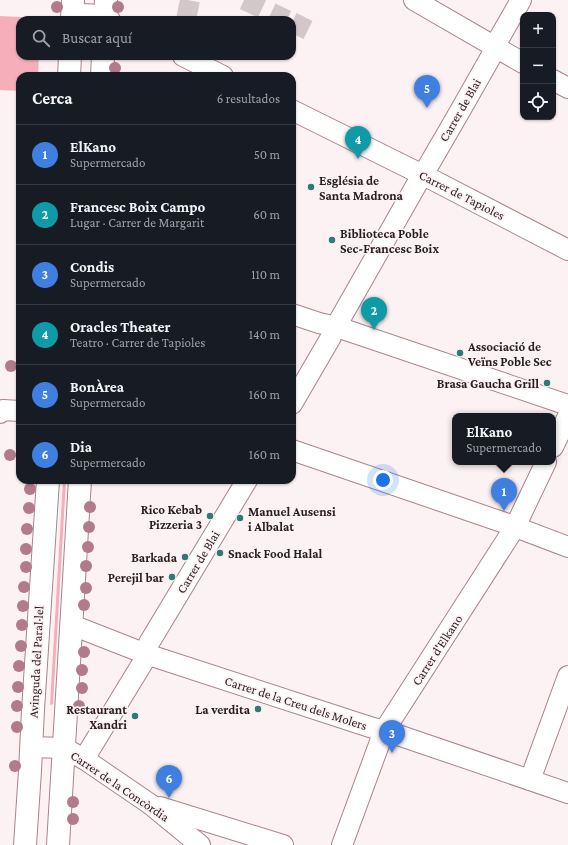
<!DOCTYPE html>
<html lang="es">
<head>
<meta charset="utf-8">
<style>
	:root { --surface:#171b24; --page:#20242c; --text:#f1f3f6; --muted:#9ea1a6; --line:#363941; --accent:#ea580c }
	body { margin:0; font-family:"Crimson Pro",serif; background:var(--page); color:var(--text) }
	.controls { position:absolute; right:12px; top:12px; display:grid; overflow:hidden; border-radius:8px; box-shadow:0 1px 3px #0004 }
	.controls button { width:36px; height:36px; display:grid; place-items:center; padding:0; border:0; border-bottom:1px solid var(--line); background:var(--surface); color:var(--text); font:20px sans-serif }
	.you { position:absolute; left:383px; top:480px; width:14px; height:14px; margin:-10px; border:3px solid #fff; border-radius:50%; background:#1a73e8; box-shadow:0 0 0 6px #1a73e833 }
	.badge { display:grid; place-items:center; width:26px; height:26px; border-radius:50%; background:var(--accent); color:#fff; font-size:13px; font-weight:700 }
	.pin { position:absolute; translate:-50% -33px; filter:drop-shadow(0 1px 2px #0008) }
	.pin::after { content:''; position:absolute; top:21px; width:14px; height:12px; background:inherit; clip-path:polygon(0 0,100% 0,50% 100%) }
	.popup { position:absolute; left:452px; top:413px; width:104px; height:52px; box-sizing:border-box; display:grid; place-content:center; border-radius:8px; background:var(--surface); filter:drop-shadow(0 1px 3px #0005); font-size:13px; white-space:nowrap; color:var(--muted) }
	.popup b { font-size:15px; color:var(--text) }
	.popup::after { content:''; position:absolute; left:50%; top:100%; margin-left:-8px; border:8px solid transparent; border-top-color:var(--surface) }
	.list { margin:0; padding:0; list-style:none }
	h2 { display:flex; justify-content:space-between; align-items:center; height:52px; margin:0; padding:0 16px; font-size:17px }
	h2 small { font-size:13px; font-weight:400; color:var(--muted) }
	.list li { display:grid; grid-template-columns:26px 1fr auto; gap:12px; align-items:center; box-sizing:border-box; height:60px; padding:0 16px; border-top:1px solid var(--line) }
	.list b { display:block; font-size:15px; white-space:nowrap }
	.list p { margin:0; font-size:13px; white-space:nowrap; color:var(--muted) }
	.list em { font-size:13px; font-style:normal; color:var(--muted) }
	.icon { flex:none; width:22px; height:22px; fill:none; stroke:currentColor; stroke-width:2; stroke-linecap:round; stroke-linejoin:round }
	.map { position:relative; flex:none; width:568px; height:845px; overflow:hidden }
	.search { position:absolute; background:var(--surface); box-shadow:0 1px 3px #0004; left:16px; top:16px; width:280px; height:44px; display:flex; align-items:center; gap:10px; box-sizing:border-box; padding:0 14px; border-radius:12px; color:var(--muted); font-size:15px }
	.panel { position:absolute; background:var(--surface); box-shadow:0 1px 3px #0004; left:16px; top:72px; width:280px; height:412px; border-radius:12px }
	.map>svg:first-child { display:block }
	.green { fill:#f6aeba }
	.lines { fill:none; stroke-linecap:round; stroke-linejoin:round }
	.minor-tunnel { stroke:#d3c7ca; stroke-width:20; stroke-dasharray:20 10; stroke-linecap:butt }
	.minor-casing { stroke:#ab8389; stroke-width:22 }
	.major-casing { stroke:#ab8389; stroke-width:24 }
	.minor { stroke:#fff; stroke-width:20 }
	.major { stroke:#fff; stroke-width:22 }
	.tree { fill:#b27a8a }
	.poi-dot { fill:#317974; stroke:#fcf2f4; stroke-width:1.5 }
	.labels { text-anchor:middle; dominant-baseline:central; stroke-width:3.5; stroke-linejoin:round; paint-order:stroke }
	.street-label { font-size:13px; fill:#2d1d20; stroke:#fcf2f4 }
	.poi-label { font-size:13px; font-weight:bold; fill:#2d1d20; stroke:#fcf2f4; text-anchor:end }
</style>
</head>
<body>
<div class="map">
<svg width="568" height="845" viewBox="0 0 568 845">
	<rect width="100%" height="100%" fill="#fcf2f4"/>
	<g class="green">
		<path d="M0,16L41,18V20H20V56H39L38,76H20V91L0,90Z"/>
		<path d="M63,480H66L53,704L50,705Z"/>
	</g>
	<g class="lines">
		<g class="minor-tunnel">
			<path d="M244,0L287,20"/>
			<path d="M186,20L190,0"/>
			<path d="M292,22L308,30"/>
		</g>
		<defs>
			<g id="minor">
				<path d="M414,0L523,63"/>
				<path d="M72,14C85,14 99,13 110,20"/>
				<path d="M497,42L521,0"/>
				<path d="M183,56L223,76"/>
				<path d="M553,80L568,88"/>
				<path d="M292,110L433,180L568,250"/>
				<path d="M427,168L460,111L493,53"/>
				<path d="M292,314L319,323L337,327L568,405"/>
				<path d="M339,321L418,182"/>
				<path d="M292,404L331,337"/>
				<path d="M0,413L3,410L20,411"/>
				<path d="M553,447L568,416"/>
				<path d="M292,450L505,523L568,547"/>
				<path d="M72,625L146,654L373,728L392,733L568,793"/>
				<path d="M149,643L247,480"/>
				<path d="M31,747L64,748L84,759L150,804L200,845"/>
				<path d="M84,759L145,659"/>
				<path d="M530,780L568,676"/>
				<path d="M160,807L283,845"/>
				<path d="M342,845L384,731L515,527L546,462"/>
			</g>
			<g id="major">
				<path d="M72,20L73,0"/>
				<path d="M105,20L106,0"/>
				<path d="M69,76L70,56"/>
				<path d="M102,76L103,56"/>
				<path d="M25,845L30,771L33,710L48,480"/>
				<path d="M58,845L80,480"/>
			</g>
		</defs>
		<use href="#minor" class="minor-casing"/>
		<use href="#major" class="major-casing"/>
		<use href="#minor" class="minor"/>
		<use href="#major" class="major"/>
	</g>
	<g class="tree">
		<circle cx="57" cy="7" r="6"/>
		<circle cx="118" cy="7" r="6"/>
		<circle cx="115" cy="68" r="6"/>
		<circle cx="11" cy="366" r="6"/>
		<circle cx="10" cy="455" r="6"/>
		<circle cx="30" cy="489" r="6"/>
		<circle cx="90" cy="507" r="6"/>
		<circle cx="29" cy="508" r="6"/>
		<circle cx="89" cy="527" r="6"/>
		<circle cx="27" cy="529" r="6"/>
		<circle cx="88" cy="547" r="6"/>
		<circle cx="26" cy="549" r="6"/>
		<circle cx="86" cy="566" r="6"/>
		<circle cx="26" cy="567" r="6"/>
		<circle cx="24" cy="587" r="6"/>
		<circle cx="86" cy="588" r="6"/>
		<circle cx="84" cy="605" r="6"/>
		<circle cx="23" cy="606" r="6"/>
		<circle cx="22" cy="625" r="6"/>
		<circle cx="21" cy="646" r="6"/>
		<circle cx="84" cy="652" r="6"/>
		<circle cx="19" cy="666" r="6"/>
		<circle cx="82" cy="670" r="6"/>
		<circle cx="18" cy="687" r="6"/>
		<circle cx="82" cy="688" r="6"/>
		<circle cx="17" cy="706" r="6"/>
		<circle cx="79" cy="706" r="6"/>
		<circle cx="17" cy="727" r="6"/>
		<circle cx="15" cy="766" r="6"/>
		<circle cx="73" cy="802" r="6"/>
		<circle cx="73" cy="819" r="6"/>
	</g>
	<g class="poi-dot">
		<circle cx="311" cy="187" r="4"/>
		<circle cx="332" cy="240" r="4"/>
		<circle cx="460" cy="353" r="4"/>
		<circle cx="547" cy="383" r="4"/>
		<circle cx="210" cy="516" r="4"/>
		<circle cx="240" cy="518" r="4"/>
		<circle cx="220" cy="553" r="4"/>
		<circle cx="185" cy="557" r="4"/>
		<circle cx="172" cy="577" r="4"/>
		<circle cx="258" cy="709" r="4"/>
		<circle cx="135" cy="716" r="4"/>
	</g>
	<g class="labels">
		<g class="street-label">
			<text transform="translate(460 110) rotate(-60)">Carrer de Blai</text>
			<text transform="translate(462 195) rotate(27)">Carrer de Tapioles</text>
			<text transform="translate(198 562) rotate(-59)">Carrer de Blai</text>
			<text transform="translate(437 650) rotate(-57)">Carrer d'Elkano</text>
			<text transform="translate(36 662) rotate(-87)">Avinguda del Paral·lel</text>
			<text transform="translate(296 703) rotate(18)">Carrer de la Creu dels Molers</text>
			<text transform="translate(120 786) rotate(34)">Carrer de la Concòrdia</text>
		</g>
		<g class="poi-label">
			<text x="319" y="180" text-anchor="start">Església de<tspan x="319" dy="15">Santa Madrona</tspan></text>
			<text x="340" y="233" text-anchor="start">Biblioteca Poble<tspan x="340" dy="15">Sec-Francesc Boix</tspan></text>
			<text x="468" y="346" text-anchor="start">Associació de<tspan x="468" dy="15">Veïns Poble Sec</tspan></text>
			<text x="539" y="383">Brasa Gaucha Grill</text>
			<text x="202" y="509">Rico Kebab<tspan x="202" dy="15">Pizzeria 3</tspan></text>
			<text x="248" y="511" text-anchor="start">Manuel Ausensi<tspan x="248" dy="15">i Albalat</tspan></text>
			<text x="228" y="553" text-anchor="start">Snack Food Halal</text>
			<text x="177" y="557">Barkada</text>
			<text x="164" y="577">Perejil bar</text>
			<text x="127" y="709">Restaurant<tspan x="127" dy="15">Xandri</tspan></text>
			<text x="250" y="709">La verdita</text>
		</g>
	</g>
</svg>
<div class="controls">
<button>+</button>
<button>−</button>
<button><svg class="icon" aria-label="locate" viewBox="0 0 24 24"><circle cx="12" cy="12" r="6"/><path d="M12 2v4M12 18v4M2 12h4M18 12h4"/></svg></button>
</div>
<div class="you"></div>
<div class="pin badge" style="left:504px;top:511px;background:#3f7fe0">1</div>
<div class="popup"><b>ElKano</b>Supermercado</div>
<div class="pin badge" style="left:374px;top:330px;background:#0f9aa8">2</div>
<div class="pin badge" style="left:392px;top:753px;background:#3f7fe0">3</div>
<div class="pin badge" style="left:358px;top:159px;background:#0f9aa8">4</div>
<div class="pin badge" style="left:427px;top:108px;background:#3f7fe0">5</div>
<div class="pin badge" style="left:169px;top:798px;background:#3f7fe0">6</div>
<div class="search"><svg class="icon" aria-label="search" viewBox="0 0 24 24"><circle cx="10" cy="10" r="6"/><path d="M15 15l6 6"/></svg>Buscar aquí</div>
<section class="panel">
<h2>Cerca<small>6 resultados</small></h2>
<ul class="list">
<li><span class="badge" style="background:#3f7fe0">1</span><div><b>ElKano</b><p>Supermercado</p></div><em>50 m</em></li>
<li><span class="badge" style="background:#0f9aa8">2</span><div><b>Francesc Boix Campo</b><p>Lugar · Carrer de Margarit</p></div><em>60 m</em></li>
<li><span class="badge" style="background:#3f7fe0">3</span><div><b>Condis</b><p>Supermercado</p></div><em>110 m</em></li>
<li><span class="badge" style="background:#0f9aa8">4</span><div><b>Oracles Theater</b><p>Teatro · Carrer de Tapioles</p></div><em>140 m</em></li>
<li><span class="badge" style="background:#3f7fe0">5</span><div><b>BonÀrea</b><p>Supermercado</p></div><em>160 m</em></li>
<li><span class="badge" style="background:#3f7fe0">6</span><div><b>Dia</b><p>Supermercado</p></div><em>160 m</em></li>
</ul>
</section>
</div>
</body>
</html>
